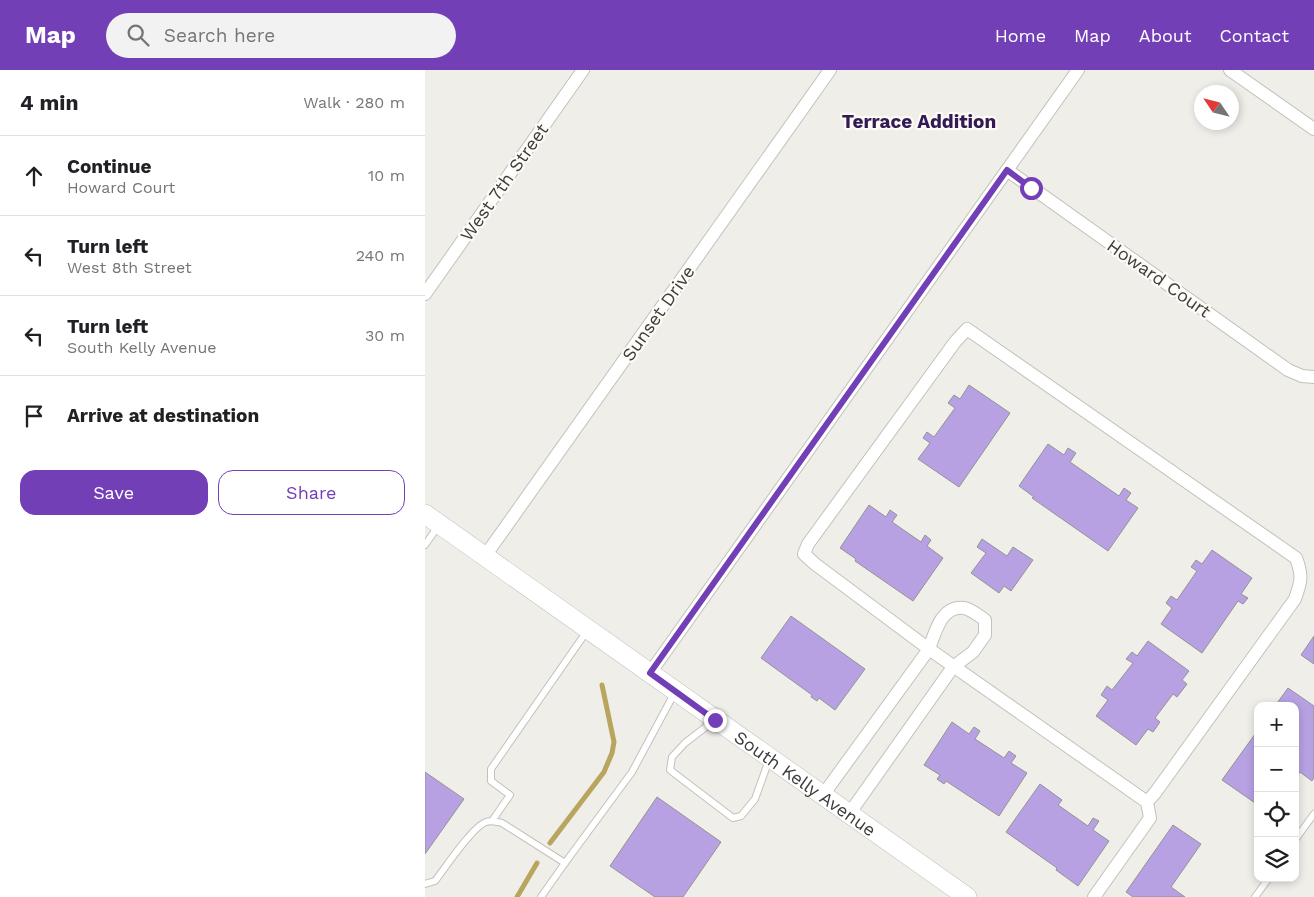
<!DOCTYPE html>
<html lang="en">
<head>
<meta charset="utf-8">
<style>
	:root { --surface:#fff; --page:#f2f2f2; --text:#202124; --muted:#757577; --line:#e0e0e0; --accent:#733fb7 }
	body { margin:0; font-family:"Work Sans",sans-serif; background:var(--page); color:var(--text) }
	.controls { position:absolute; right:15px; bottom:15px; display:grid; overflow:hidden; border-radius:10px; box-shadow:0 2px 8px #0003 }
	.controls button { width:45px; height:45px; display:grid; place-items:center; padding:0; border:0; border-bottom:1px solid var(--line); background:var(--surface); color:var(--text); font:25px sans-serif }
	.compass { position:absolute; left:769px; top:15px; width:45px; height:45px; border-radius:50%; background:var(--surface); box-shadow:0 2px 8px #0003; rotate:305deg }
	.stop { position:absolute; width:15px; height:15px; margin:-11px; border:4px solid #733fb7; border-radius:50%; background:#fff }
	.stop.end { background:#733fb7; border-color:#fff; box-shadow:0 1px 5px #0008 }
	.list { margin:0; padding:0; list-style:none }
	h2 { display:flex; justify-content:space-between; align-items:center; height:65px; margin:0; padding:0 20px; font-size:21px }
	h2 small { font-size:16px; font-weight:400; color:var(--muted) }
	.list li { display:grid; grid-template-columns:32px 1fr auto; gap:15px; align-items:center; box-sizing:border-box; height:80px; padding:0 20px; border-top:1px solid var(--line) }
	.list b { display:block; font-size:19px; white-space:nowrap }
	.list p { margin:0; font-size:16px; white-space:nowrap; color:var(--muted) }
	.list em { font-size:16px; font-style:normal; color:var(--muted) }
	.actions { display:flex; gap:10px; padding:15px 20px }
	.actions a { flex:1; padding:11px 0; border:1px solid var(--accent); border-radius:15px; text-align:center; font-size:18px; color:var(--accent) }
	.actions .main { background:var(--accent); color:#fff }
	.icon { flex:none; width:28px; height:28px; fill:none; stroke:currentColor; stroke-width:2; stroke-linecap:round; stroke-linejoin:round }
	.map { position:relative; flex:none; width:889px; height:827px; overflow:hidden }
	header { display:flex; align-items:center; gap:30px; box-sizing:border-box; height:70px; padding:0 25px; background:var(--accent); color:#fff }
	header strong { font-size:24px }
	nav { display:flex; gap:28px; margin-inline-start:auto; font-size:18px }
	.search { width:350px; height:45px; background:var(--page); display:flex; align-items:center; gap:12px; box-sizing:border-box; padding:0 18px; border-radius:28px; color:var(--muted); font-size:19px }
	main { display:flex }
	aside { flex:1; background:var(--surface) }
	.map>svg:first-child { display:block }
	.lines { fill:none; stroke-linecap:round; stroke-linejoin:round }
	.stream { stroke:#b9a65e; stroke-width:5 }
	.building { fill:#b7a1e2; stroke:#949397 }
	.service-casing { stroke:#c2c1bc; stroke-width:8 }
	.minor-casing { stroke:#c2c1bc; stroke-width:14 }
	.secondary-casing { stroke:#c2c1bc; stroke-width:20 }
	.service { stroke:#fff; stroke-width:6 }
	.minor { stroke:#fff; stroke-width:12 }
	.secondary { stroke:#fff; stroke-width:19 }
	.route { stroke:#733fb7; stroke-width:6 }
	.labels { text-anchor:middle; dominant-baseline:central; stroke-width:4.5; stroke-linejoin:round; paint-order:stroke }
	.street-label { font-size:18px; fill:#3d3c3b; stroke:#fcfbf6 }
	.neighbourhood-label { font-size:19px; font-weight:bold; fill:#331a54; stroke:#fcfbf6 }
</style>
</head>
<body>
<header>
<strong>Map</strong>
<div class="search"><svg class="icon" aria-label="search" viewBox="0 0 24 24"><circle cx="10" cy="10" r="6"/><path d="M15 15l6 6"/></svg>Search here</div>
<nav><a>Home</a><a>Map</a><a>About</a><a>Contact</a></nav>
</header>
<main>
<aside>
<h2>4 min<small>Walk · 280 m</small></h2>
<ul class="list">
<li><svg class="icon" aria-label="ahead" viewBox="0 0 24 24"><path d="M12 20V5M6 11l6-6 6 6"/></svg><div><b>Continue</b><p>Howard Court</p></div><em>10 m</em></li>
<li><svg class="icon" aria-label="left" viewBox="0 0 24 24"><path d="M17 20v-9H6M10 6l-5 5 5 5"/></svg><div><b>Turn left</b><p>West 8th Street</p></div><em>240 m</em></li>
<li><svg class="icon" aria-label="left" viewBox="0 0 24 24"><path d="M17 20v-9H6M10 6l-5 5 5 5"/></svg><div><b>Turn left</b><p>South Kelly Avenue</p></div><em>30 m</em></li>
<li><svg class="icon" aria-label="arrive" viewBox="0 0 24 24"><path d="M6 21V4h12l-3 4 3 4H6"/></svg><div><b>Arrive at destination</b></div></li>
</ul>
<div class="actions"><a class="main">Save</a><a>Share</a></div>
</aside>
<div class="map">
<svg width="889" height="827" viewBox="0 0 889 827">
	<rect width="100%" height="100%" fill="#efeee9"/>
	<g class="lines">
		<g class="stream">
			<path d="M125,773L179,702L187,683L189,672L177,615"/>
			<path d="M92,827L112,793"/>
		</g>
	</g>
	<g class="building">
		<path d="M544,315L585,343L534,417L493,389L505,373L498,368L502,362L509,367L530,338L523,333L529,325L535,329Z"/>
		<path d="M623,374L639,385L643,378L651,383L645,392L694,426L699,418L706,423L701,430L713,438L683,481L607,428L609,427L594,416Z"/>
		<path d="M444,435L461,447L465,440L472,445L467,452L496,472L500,465L506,470L502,476L518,488L488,531L430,491L431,489L415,478Z"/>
		<path d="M557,469L582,486L588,477L608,490L586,521L579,516L574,523L546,503L561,483L552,477Z"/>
		<path d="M787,480L827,508L816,524L823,528L818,534L813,531L777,583L736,554L747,538L741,533L746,526L752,530L772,501L766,497L771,490L777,494Z"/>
		<path d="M366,546L440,599L410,640L394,628L392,631L386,627L387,625L336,588Z"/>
		<path d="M889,566V594L876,585Z"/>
		<path d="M723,571L764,601L757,610L762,614L752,627L748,624L730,648L735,652L728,662L723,659L711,675L671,646L683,630L676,625L682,616L687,620L708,593L701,589L707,582L712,586Z"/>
		<path d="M863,618L889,636V707L887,711L875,702L870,708V636H850Z"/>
		<path d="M527,652L544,664L549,657L555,661L550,669L579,688L584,681L591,686L586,693L602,703L574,746L521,711L519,714L512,709L515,705L499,695Z"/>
		<path d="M833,660V735L797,710Z"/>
		<path d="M0,702L39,729L0,784Z"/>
		<path d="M615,714L637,730L633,735L663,756L668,748L674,751L668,760L684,771L653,816L631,800L632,798L581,762Z"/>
		<path d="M232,727L296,772L258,827H230L185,796Z"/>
		<path d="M748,755L776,774L746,817L760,827H708L701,822Z"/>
	</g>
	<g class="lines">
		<defs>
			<g id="service">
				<path d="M0,475L14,455"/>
				<path d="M290,650L260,673L247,687L245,700L308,748L316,746L330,729L344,690"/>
				<path d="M67,751L85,725L66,711V699L162,561"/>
				<path d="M870,770L889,744"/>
				<path d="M0,814L10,811C20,798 48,756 61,752C66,750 72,752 77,753L140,793"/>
				<path d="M116,827L140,793L207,702L250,622"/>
				<path d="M830,827L844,808"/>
			</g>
			<g id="minor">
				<path d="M805,0L889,59"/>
				<path d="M582,100L863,300L877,306L889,307"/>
				<path d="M0,224L158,0"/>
				<path d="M60,486L405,0"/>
				<path d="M225,603L653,0"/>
				<path d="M398,725L504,579C510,563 516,535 539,538C546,539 554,546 560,550V565L548,582L528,597L424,744"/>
				<path d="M669,827L725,748L722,732L730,723L870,529C876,512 878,506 871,488L542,259L530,272L383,474L379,484L390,494L504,579L722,732"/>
			</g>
			<g id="secondary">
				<path id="s1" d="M0,444L542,827"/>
			</g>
		</defs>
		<use href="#service" class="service-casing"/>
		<use href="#minor" class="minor-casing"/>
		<use href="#secondary" class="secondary-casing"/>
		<use href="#service" class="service"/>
		<use href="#minor" class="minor"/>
		<use href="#secondary" class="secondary"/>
	</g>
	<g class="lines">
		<path class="route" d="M290,650L225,603L582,100L606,118"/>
	</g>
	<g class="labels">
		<g class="street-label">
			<text transform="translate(79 112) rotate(-55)">West 7th Street</text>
			<text transform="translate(734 208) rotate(35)">Howard Court</text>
			<text transform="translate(233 243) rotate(-55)">Sunset Drive</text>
			<text stroke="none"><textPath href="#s1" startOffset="466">South Kelly Avenue</textPath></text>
		</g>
		<g class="neighbourhood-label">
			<text x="494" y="51">Terrace Addition</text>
		</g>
	</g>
</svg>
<div class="controls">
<button>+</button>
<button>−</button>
<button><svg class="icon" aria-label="locate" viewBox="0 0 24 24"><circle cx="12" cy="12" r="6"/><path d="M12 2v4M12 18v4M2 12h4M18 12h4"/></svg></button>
<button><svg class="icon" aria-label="layers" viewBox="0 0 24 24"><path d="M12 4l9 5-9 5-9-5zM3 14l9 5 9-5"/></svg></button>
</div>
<svg class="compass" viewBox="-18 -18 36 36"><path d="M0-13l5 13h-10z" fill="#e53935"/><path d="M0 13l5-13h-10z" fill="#757577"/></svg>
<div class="stop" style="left:606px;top:118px"></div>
<div class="stop end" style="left:290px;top:650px"></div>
</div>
</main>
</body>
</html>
